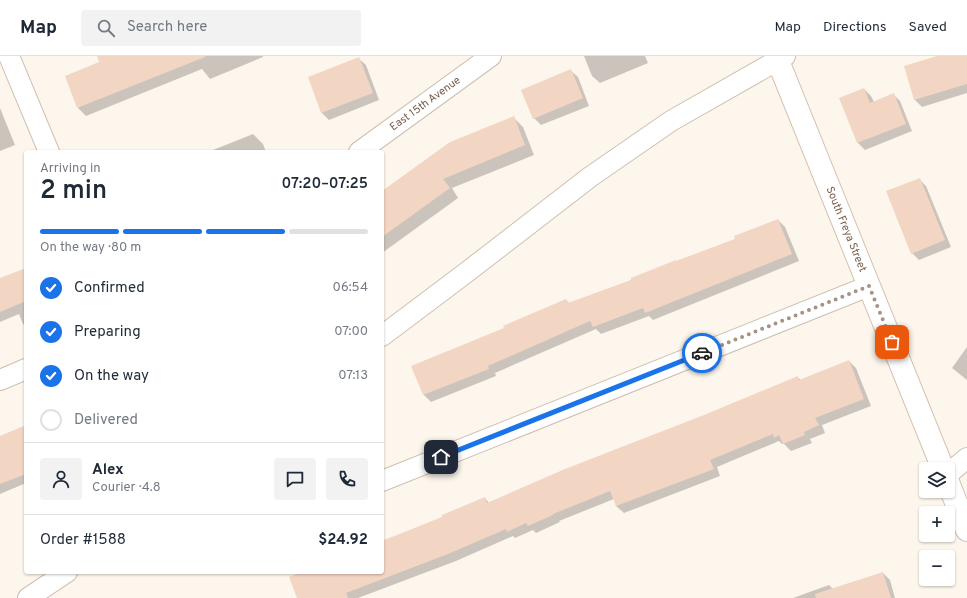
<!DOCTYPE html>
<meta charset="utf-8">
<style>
:root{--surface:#fff;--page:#f2f2f3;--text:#1f2937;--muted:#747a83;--line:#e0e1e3;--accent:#1a73e8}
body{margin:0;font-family:Overpass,sans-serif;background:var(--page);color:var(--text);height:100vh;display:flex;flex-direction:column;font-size:15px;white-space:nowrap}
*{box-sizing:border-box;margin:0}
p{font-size:13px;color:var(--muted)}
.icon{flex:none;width:22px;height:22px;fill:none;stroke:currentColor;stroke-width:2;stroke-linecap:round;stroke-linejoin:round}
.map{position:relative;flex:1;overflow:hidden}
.details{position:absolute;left:24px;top:94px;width:360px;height:424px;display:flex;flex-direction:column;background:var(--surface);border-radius:4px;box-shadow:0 1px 3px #0004}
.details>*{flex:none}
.controls{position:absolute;left:919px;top:406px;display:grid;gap:8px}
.controls a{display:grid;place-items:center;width:36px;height:36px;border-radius:4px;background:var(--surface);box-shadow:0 1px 3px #0004;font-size:20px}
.pin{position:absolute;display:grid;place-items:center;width:34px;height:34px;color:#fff;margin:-17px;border-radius:8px;box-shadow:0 2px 6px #0006}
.courier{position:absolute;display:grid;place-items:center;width:40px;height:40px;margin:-20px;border:3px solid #1a73e8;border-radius:50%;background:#fff;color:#222;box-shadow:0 1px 5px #0007}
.head em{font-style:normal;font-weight:600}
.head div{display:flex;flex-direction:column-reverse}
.head{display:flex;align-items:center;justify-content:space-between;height:68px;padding:0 16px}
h1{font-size:26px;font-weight:600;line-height:30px}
.bar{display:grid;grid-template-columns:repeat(4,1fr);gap:6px 4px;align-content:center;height:48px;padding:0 16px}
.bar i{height:5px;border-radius:3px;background:var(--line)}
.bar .current{background:var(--accent)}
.bar p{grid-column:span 4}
.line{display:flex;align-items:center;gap:10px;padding:0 16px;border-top:1px solid var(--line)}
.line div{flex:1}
.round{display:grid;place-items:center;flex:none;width:42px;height:42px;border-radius:4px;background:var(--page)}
ol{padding:0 16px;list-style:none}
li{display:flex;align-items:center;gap:12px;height:44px}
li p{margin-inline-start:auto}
li .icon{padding:4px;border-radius:50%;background:var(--accent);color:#fff;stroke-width:4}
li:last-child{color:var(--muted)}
li i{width:22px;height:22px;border:2px solid var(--line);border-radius:50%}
header{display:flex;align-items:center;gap:24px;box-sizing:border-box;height:56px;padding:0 20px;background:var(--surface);border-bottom:1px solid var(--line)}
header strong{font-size:19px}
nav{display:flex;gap:22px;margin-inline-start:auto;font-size:14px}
.search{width:280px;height:36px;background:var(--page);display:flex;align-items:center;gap:10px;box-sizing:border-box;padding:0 14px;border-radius:4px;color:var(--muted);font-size:15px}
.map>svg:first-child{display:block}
.shadow{fill:#0003}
.building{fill:#f3d5c3}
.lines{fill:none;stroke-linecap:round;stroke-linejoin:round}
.minor-casing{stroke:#d1beb0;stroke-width:22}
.secondary-casing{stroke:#d6c0b0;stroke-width:24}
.minor{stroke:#fff;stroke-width:20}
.secondary{stroke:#fff;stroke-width:22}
.done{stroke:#a89285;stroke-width:4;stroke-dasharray:0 7.2}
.route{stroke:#1a73e8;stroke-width:5}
.labels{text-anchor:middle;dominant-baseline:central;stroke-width:4;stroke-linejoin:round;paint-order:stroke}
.street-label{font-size:11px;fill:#7a5c4d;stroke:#fffaf3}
</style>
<header>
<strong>Map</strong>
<div class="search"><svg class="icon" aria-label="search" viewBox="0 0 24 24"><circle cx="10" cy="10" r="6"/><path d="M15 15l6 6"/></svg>Search here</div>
<nav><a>Map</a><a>Directions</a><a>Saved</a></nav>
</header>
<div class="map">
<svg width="967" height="542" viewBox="0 0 967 542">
<rect width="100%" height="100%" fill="#fdf6ec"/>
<path class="shadow" d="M98 0H263V1L210 23 202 13 86 60 78 52 100 6Z
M584 0H645L648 7 600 27 592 20Z
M941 0H967V37L922 51 915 44Z
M358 2 366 9 379 44 329 64 322 57 309 22Z
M570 14 578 21 589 50 541 69 534 62Z
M864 33 871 40 874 46 893 38 900 45 912 75 865 94 858 87 840 42Z
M0 52 15 89 0 95Z
M513 61 523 71 534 99 452 132 458 142 382 197V136Z
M253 78 263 88 266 96H208Z
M919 123 926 130 951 191 919 204 912 197Z
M778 164 785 171 799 205 653 264 649 260 601 278 596 273 495 317 496 320 431 346 424 339 413 310 505 273 566 244 570 248 632 224 736 183Z
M26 213V271L23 268 19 258 0 266V223Z
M967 291V324L952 312Z
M849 305 856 312 871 350 822 369 825 377 810 383 812 387 791 395 784 388H782L779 385 717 411 720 420 624 457 616 450 614 443 559 465 560 466 536 477 533 474 515 482 513 480 456 505 358 542H298L304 516H382V485L444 462 485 442 489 447 705 360 797 321 801 324Z
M26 370V427L0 438V381Z
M883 517 890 524 895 542H793L829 529 833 533Z"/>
<path class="building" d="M97 0H205V1L77 52 65 20 99 6Z
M937 0H967V28L914 44 904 10Z
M359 1 373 37 321 57 308 21Z
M571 13 583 42 533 63 521 34Z
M864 32 870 47 894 37 906 68 857 87 839 42Z
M514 60 525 89 443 123 450 132 382 181V135L450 86Z
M920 122 945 184 911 198 886 135Z
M778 163 792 198 645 257 643 252 593 271 590 265 488 310 489 313 423 339 411 310 504 272 503 270 566 243 568 247 631 224V222L676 204V205L735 183 734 180Z
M26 212V245L0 256V222Z
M849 304 864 343 815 362 819 369 804 376 805 379 783 388 779 379 774 382 773 378 710 404 714 413 616 450 610 435 553 458V459L528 470 526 467 507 476 506 473 448 498 346 537 348 542H297L289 521 302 516H382V485L442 461V459L485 441 487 447 565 413 704 359 798 320 799 324Z
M26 369V418L0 428V380Z
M883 516 891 542H816L815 538Z"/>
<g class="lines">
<g class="minor-casing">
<g id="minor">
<path d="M9 0 49 96"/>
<path id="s1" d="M359 96 491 0"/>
<path d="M382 280 467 216 590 121 671 65 785 0"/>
<path d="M0 324 26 313"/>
<path d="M948 418 967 402"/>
<path d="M382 425 869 230"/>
<path d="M28 542 67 516"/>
</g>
</g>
<g class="secondary-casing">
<g id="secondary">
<path id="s2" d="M776 0 943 413"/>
<path d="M948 426 967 474"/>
</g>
</g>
<use href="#minor" class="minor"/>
<use href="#secondary" class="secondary"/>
</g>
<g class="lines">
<path class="done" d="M702 297 869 230 892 286"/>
<path class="route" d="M441 401 702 297"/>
</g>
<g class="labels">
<g class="street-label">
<text stroke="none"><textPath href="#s1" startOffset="82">East 15th Avenue</textPath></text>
<text stroke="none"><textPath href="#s2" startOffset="187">South Freya Street</textPath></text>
</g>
</g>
</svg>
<div class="controls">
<a><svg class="icon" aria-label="layers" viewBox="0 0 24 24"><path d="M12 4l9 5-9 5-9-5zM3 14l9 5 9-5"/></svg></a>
<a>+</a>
<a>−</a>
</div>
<div class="pin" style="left:892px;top:286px;background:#ea580c"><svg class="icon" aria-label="bag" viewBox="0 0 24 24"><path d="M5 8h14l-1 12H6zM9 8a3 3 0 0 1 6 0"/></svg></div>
<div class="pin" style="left:441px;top:401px;background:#1f2937"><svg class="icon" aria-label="home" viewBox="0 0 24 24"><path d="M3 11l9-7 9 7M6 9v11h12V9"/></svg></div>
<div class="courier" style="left:702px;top:297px"><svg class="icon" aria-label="car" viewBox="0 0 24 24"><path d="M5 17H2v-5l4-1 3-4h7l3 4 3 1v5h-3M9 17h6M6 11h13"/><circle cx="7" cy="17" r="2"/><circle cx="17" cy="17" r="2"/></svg></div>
<section class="details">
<div class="head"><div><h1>2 min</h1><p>Arriving in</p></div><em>07:20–07:25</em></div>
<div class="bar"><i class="current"></i><i class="current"></i><i class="current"></i><i></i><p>On the way · 80 m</p></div>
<ol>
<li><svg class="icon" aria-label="check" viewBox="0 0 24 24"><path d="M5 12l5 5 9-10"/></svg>Confirmed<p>06:54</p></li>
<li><svg class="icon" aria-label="check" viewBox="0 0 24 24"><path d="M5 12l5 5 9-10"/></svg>Preparing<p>07:00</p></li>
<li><svg class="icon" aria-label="check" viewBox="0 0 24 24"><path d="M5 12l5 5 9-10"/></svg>On the way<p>07:13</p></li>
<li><i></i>Delivered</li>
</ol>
<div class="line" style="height:72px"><a class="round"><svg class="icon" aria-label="person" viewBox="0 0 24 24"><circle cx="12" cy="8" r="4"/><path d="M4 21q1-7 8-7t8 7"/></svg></a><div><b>Alex</b><p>Courier · 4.8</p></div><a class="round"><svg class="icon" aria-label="chat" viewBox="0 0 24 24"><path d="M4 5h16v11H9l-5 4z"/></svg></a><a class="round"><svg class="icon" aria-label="phone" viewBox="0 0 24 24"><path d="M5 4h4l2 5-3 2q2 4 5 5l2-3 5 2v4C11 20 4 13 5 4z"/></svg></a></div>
<div class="line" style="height:52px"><div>Order #1588</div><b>$24.92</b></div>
</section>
</div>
